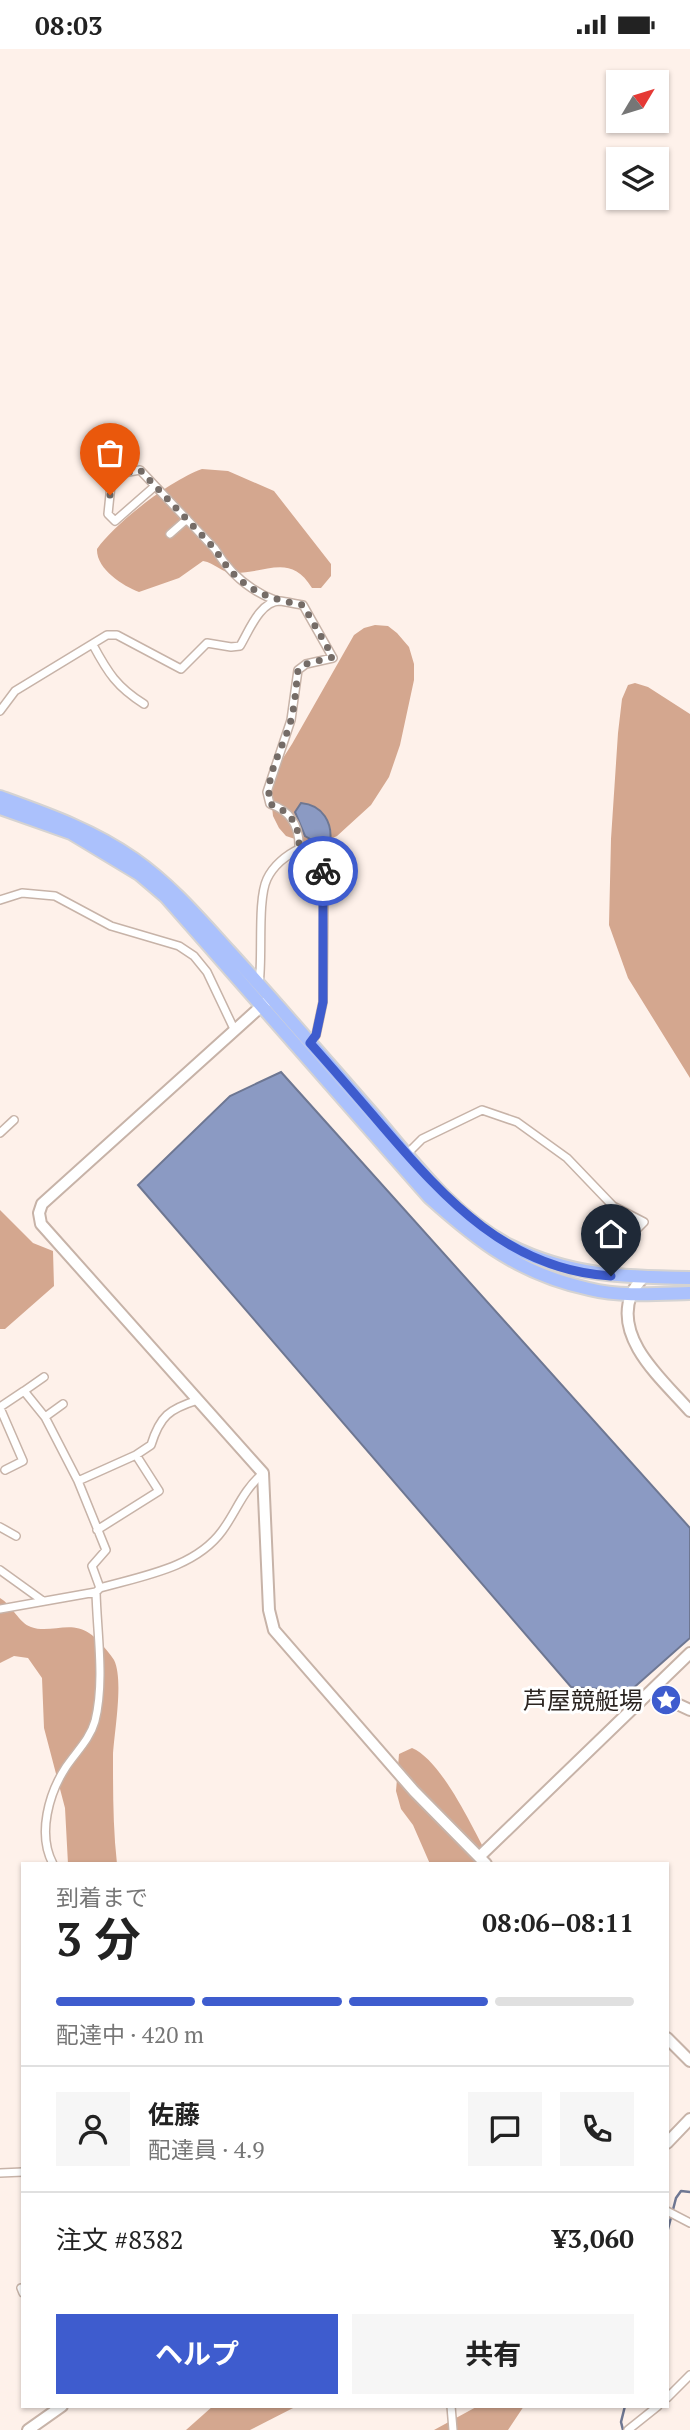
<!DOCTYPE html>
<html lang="ja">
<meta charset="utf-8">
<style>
:root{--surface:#fff;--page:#f6f6f6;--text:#222;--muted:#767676;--line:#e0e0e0;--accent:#3e5cce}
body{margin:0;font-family:"PT Serif","Noto Sans JP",serif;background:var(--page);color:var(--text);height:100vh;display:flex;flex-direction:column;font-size:26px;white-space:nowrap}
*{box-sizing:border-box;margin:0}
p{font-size:23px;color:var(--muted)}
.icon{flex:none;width:38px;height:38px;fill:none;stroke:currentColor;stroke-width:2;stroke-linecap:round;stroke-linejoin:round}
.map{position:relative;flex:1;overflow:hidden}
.side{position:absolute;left:21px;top:1813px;width:648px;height:546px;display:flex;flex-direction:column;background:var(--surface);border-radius:0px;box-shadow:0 2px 5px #0004}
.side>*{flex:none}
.needle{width:46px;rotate:52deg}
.controls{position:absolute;left:606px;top:21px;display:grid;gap:14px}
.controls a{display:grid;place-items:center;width:63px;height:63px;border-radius:0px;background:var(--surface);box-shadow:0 2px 5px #0004;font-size:35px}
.pin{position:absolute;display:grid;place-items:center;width:60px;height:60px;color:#fff;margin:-72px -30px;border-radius:50% 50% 50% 0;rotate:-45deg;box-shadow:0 0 7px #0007}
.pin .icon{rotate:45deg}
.courier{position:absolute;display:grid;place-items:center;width:70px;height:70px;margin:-35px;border:5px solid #3e5cce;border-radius:50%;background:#fff;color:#222;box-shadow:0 2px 9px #0007}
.head em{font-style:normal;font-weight:700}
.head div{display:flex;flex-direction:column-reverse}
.head{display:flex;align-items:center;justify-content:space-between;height:119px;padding:0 35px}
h1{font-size:46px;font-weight:700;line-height:52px}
.bar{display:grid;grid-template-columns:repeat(4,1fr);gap:10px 7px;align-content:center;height:84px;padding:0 35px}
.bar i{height:9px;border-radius:5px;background:var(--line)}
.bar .active{background:var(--accent)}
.bar p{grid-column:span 4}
.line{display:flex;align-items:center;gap:18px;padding:0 35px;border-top:2px solid var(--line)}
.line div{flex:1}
.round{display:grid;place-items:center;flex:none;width:74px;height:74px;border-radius:0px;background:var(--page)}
.action{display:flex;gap:14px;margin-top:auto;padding:14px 35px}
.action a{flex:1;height:80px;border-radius:0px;background:var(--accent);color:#fff;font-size:28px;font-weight:700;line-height:80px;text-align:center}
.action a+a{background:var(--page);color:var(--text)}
.status{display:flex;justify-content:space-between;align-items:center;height:49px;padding:0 35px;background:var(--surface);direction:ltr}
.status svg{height:19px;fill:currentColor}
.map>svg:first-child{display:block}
.forest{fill:#d4a78f}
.water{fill:#8b9ac3;stroke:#6e7792;stroke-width:2}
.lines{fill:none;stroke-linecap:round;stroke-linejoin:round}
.stream{stroke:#6e7792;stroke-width:2.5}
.street-casing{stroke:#c7b3a8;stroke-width:10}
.secondary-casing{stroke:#c7b3a8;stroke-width:14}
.highway-casing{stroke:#d5d3d2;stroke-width:16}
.street{stroke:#fff;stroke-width:7}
.secondary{stroke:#fff;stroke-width:10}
.highway{stroke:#abc1fc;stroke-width:12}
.done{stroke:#756c67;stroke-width:7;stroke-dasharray:0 12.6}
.route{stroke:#3e5cce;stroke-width:9}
.labels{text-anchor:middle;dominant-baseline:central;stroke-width:6;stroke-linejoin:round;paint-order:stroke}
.poi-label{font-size:24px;fill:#2b2420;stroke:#fff;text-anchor:end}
</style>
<div class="status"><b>08:03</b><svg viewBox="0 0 49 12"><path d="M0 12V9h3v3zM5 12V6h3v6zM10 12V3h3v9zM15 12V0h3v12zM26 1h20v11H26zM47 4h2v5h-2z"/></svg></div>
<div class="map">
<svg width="690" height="2381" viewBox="0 0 690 2381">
<rect width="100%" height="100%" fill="#fef1ea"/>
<path class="forest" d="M202 420 228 422 274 442 331 515V527L321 539H312C290 503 266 525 233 524 222 524 215 514 203 512L179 529 139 543C123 537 96 520 97 500 116 473 171 431 202 420Z
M375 576 388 577 397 584 409 598 414 615V631L400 696 389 728 371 756 337 787 316 797 286 787 279 779 273 767 269 731 292 695 354 586 364 579Z
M635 634 648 638 690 665V1029L628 929 609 876 611 790 618 684 622 650 628 636Z
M0 1161 33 1194 53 1202 54 1237 5 1280H0Z
M0 1549C12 1556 19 1574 31 1578 50 1585 70 1571 89 1584 96 1588 110 1604 114 1611 124 1631 114 1684 113 1707 113 1744 113 1779 117 1815H68L65 1759 44 1679 42 1629 28 1609 14 1607 0 1614Z
M412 1699C443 1712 475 1784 492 1815H430L413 1776 401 1760 396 1742 399 1705Z
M213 2357H297L250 2381H186Z
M478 2357H524L508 2381H434Z"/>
<path class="water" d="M301 754C323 756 333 774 330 794L322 797 305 787 295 763Z
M281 1023 690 1479V1589L630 1642 571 1638 138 1136 230 1047Z"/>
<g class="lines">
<path class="stream" d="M667 2184 676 2149 681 2142 690 2143
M623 2381 621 2373 625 2357"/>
<g class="street-casing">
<path id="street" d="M155 437 115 472 108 465 112 426 140 421 215 500C230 525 250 542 277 552
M170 485 187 470
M93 596C108 624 117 638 144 655
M0 662 15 642 107 586H117L181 620 207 594 231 598 240 597C249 582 260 552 280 552 287 553 296 555 303 556L333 609 306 615 298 621 291 671 267 743 270 755C291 762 300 777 299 800 286 806 273 817 267 830 257 851 263 908 259 935
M299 800 320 814 324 826 323 953 316 986 310 994
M0 851 22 844 55 847 111 877 179 897 194 907 207 923 235 982
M0 1084 14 1071
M407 1105 422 1090 482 1061 517 1073 567 1109 613 1157 644 1173 615 1202 611 1227
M44 1328 24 1342 45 1368 78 1432
M0 1358 24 1342
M0 1359 23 1412 5 1421
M45 1368 63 1355
M0 1478 16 1487
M97 1481 159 1442 136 1406
M0 1521 43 1552
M100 1539 92 1517 106 1501 78 1432 136 1406 151 1396C160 1367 169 1360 198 1351
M0 1560 96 1543 100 1539C142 1527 195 1519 222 1482 238 1460 241 1444 263 1424
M53 1815C37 1785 49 1744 66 1718 76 1703 90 1690 95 1672 105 1632 97 1584 96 1543
M0 2124 23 2123
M667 2162 690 2174
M21 2239 23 2244
M667 2349 690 2326
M451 2357 453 2381
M628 2381 658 2357"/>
</g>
<g class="secondary-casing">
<path id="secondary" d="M266 953 42 1155 39 1164 41 1175 263 1424 269 1561 274 1581 414 1742 486 1815
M644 1228C639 1233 633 1240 631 1246 614 1291 664 1332 690 1362
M651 1643 690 1661
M479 1808 690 1604
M667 1989 690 2012
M667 2094 690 2070
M28 2381 62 2357"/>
</g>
<g class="highway-casing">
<path id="highway" d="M0 748C47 765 93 781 134 810 171 836 199 869 229 902 279 957 327 1013 376 1069 415 1115 455 1169 510 1197 570 1227 624 1228 690 1229
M0 759 71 784 139 825 166 848 429 1148C479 1193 520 1225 589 1240 621 1248 657 1245 690 1244"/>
</g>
<use href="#street" class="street"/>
<use href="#secondary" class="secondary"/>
<use href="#highway" class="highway"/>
</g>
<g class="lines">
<path class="done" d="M110 446 112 426 140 421 215 500C237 537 262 549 303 556L333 608 306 615 298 621C296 638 295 655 291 671 284 698 264 726 270 755 292 763 300 777 299 800L320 814 323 822"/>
<path class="route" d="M323 822V953L316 986 310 994C335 1022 360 1051 384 1079 446 1151 509 1221 611 1227"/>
</g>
<defs>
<g id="sight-disc" transform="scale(1.575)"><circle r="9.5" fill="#3e5cce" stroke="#fff"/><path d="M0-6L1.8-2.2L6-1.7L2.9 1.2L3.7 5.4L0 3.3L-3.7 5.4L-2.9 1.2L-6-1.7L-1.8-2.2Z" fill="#fff"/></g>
</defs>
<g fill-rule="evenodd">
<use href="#sight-disc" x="666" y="1651"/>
</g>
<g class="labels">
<g class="poi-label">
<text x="643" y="1651">芦屋競艇場</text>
</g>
</g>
</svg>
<div class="controls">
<a><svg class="needle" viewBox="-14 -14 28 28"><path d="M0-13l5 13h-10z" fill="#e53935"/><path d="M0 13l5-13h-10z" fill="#767676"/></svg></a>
<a><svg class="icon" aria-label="layers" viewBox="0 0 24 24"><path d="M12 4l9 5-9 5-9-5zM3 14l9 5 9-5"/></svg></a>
</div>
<div class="pin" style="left:110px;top:446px;background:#ea580c"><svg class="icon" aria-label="bag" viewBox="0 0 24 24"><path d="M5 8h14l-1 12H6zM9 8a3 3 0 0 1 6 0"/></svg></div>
<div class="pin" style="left:611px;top:1227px;background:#1f2937"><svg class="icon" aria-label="home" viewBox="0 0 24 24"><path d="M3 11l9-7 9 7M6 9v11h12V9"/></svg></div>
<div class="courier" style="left:323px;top:822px"><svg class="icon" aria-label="bike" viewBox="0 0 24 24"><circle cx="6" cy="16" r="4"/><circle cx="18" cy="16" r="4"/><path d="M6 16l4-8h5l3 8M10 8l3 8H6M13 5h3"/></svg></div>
<section class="side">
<div class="head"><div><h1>3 分</h1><p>到着まで</p></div><em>08:06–08:11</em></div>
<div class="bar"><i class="active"></i><i class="active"></i><i class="active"></i><i></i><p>配達中 · 420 m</p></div>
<div class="line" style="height:126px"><a class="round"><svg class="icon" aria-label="person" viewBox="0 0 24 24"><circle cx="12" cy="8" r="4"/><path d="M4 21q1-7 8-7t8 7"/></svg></a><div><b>佐藤</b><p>配達員 · 4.9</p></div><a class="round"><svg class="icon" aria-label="chat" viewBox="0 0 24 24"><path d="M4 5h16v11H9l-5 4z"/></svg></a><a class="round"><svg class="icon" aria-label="phone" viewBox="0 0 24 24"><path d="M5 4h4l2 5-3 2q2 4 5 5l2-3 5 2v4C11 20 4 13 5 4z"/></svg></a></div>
<div class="line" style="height:91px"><div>注文 #8382</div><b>¥3,060</b></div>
<div class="action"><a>ヘルプ</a><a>共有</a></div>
</section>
</div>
